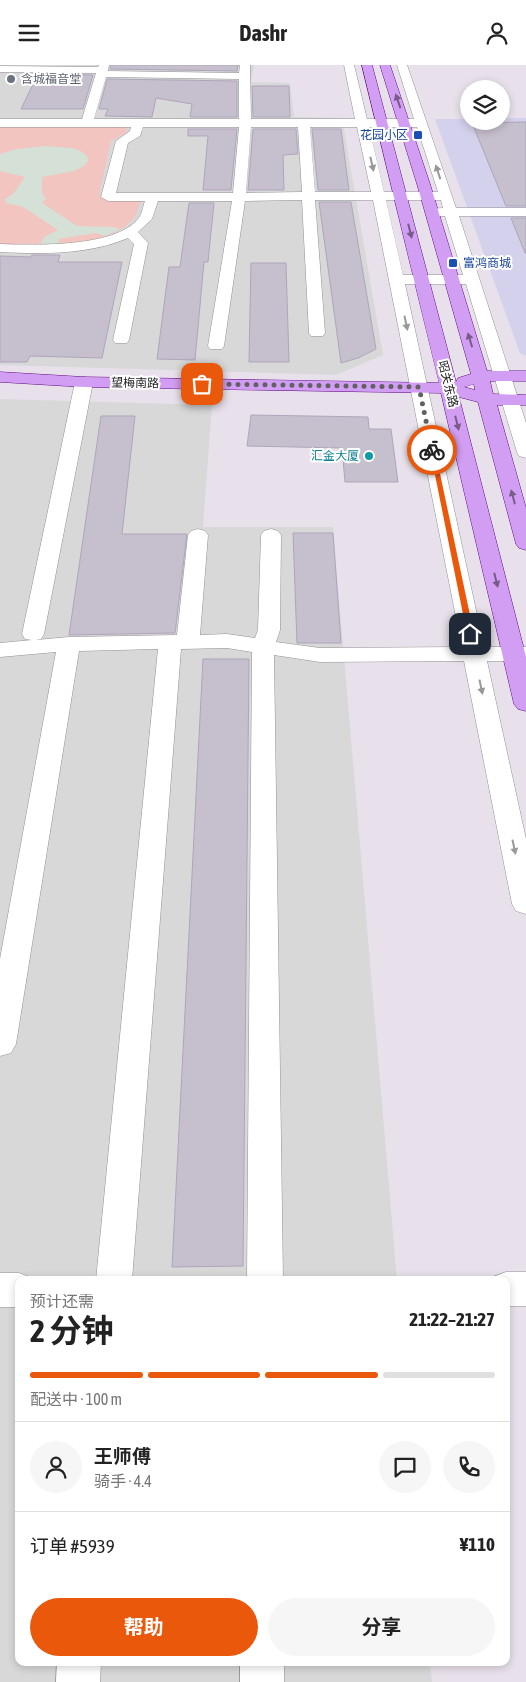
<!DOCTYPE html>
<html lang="zh">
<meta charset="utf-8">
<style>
:root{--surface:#fff;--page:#f6f6f6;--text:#222;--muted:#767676;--line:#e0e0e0;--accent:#ea580c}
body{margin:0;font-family:"Asap Condensed","Noto Sans SC",sans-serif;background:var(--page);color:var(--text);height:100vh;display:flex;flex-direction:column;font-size:19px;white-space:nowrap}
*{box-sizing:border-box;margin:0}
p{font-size:16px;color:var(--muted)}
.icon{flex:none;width:28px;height:28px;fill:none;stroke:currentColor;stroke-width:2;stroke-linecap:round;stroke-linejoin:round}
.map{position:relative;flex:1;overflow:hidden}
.sheet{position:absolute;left:15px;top:1211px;width:495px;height:390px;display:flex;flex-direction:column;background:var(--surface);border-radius:10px;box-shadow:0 2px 8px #0003}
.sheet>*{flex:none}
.buttons{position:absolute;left:460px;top:15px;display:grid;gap:10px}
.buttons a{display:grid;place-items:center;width:50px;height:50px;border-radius:50%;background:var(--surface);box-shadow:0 2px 8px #0003;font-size:25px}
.pin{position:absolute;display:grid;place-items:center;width:42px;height:42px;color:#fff;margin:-21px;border-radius:10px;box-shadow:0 2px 8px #0006}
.courier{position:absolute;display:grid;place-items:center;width:50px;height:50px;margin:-25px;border:4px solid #ea580c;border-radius:50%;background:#fff;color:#222;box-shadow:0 1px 6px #0007}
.overview em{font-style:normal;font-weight:700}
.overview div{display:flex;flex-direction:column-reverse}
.overview{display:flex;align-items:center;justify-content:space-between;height:85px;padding:0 15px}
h1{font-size:32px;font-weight:700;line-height:38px}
.bar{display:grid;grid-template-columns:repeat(4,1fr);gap:8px 5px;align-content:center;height:60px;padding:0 15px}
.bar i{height:6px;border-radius:4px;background:var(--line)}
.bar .on{background:var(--accent)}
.bar p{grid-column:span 4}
.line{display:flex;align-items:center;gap:12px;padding:0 15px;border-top:1px solid var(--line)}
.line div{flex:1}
.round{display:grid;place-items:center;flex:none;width:52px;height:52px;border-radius:26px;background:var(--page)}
.button{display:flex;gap:10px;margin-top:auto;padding:10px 15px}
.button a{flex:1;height:58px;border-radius:30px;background:var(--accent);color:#fff;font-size:20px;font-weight:700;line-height:58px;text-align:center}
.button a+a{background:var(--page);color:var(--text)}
header{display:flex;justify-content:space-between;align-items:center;height:65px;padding:0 15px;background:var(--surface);font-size:22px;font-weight:700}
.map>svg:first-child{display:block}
.residential{fill:#d8d8d9}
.commercial{fill:#d3d1eb}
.park{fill:#f3c5c0}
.plaza{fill:#d5e1d6}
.building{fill:#c6bfcd;stroke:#afa5bb}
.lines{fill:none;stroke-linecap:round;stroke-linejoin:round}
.minor-casing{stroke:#929292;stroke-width:1}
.major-casing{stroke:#610c85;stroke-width:1}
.minor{fill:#fff;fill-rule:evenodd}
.major{fill:#d19ef3;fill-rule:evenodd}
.oneway{fill:#765c87}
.oneway2{fill:#989898}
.route{fill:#ea580c}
.done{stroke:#636064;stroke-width:5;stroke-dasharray:0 9}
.worship-dot{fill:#6b7280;stroke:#fff;stroke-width:2}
.transit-dot{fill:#1a4fb4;stroke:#fff;stroke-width:2}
.culture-dot{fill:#0f9aa8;stroke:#fff;stroke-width:2}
.labels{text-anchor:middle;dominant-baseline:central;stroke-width:4;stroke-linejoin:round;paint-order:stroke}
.far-worship-label{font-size:12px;fill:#5b616d;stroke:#fff;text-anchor:start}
.far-transit-label{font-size:12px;fill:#164399;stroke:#fff;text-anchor:end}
.far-street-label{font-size:12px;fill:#1b1b1b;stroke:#fff}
.far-culture-label{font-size:12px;fill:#0d838f;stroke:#fff;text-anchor:end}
</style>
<header><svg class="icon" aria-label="menu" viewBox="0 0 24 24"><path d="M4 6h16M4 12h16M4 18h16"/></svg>Dashr<svg class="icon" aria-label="person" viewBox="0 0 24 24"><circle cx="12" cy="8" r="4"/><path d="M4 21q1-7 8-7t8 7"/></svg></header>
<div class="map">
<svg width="526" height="1617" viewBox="0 0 526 1617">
<rect width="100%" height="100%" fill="#e8e1eb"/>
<path class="residential" d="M0 0H254L251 17 290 18 294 52 342 53 383 290 336 310 0 300Z
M0 334 212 340 203 462H333L397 1215H19V1598H430L432 1617H0Z"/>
<path class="commercial" d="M501 53H526V291L520 288 435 54H469V56H501Z"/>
<path class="park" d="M127 59 126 68 111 76 99 129 105 132 140 135C137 186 36 180 0 181V60Z"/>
<path class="plaza" d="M45 81 72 83 81 86 87 91 88 96 84 101 74 106 42 112V129L46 133 42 138 77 161 112 162 120 164 105 171 96 168 58 174 61 181 42 183 41 178 44 172 58 165 23 142 6 138 5 134 13 129 25 112 0 106V89L17 84Z"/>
<path class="building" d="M111 0H238L237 6 110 4Z
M38 9 93 10 83 44H21Z
M107 14 237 16V52H190L192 39 156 33 152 52 105 51 108 44H99Z
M252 21H289L290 52H253Z
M526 57V141H506L472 58Z
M188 64H237L231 125H203L208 71H188Z
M253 64H296L298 89 283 90 284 125H248Z
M312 64H341L349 125H318Z
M319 137H351L376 284 358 293 341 298Z
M189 138H214L208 197H204L195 295 157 294 169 202H180Z
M511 153H526V188H525Z
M32 190H60L58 197H122L102 293 30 291 27 297H0V191L31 192Z
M251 198H286L289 297H249Z
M251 350 368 352 369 364H391L398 417H345L342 383 247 381Z
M101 351H135L122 469H187L175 568 69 570Z
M293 468H333L341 578H297Z
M203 594H249L243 1201 172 1202Z"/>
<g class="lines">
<g class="minor-casing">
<path id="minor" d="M99 0H109L108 6 239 8 240 0H250L251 54H355L344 0H354L367 54H414L397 0H407L456 143H526V151H459L526 358V393L519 391 517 387 466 219H405L484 582H526V596H487L526 774V849L516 846 512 839 464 596 320 597 274 590 283 1215H247L252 587 227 583 181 584 132 1215H96L158 584 79 586 16 979 11 988 0 991V894L56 587 0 592V578L32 575 25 574 22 569 75 317 78 313 84 312 90 313 93 317 44 569 41 574 36 575 69 572 177 570 188 470 191 466 198 464 205 466 208 470 200 570 227 569 255 573 258 565 261 470 264 466 271 464 278 466 281 470 280 565 276 577 320 583 462 582 373 135H315L325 268 323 271H311L309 268 302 135 245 136 224 281 222 284H210L208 281 232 136H158L152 154 138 167 148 178 129 275 127 278H115L113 275 134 179 128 173C88 190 42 189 0 187V179C34 180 114 183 138 154 142 150 143 141 145 136H108L101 132 116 76 130 66 131 62H0V54H82L96 8 0 7V1L98 2ZM106 12 239 14V54H94ZM143 62H239L233 128H116L128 78 140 71ZM251 62H298L302 127 246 128ZM310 62H357L371 127H315ZM369 62H417L438 127H384ZM386 135H441L443 143 430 144 428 147 435 151H445L463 210H403Z
M506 1207H526V1241H506V1215H492L493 1212Z
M0 1208H19L32 1213 33 1215H19V1242H0Z
M57 1598H101L100 1617H56Z
M240 1598H284V1617H240Z"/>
</g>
<g class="major-casing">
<path id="major" d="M362 0H372L456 317 458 313 471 309 417 119 380 0H390L430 119 487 306H526V316H490L493 329 526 330V340H497L526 443V485L519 483 516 479 478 337 459 332 526 592V646L518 644 514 639 441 328 84 322 0 317V307L84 312 439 318ZM474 319 475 325 464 322Z"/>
</g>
<use href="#minor" class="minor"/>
<use href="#major" class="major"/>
</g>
<defs><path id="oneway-solid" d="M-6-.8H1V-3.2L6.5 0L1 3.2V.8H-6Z" transform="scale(1.25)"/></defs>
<g class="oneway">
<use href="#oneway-solid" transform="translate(398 36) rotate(-109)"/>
<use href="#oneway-solid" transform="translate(410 166) rotate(76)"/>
<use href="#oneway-solid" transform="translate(470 275) rotate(-107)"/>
<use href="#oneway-solid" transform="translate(457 358) rotate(76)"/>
<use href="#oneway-solid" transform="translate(513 432) rotate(-105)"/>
<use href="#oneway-solid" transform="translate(496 515) rotate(76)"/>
</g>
<g class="oneway2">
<use href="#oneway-solid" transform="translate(372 99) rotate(77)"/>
<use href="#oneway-solid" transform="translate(438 107) rotate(-108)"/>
<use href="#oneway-solid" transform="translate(406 258) rotate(78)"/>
<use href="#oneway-solid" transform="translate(481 622) rotate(78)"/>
<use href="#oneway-solid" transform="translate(514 782) rotate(78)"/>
</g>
<path class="route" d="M432 384 435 385 474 569 470 571 467 569 430 385Z"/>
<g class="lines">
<path class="done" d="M202 319 419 322 432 385"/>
</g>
<circle class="worship-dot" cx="11" cy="14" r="5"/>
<g class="transit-dot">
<rect x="413" y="65" width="10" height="10" rx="2.5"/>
<rect x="448" y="193" width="10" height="10" rx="2.5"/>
</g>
<circle class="culture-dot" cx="369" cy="391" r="5"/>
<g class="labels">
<g class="far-worship-label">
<text x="21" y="14">含城福音堂</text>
</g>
<g class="far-transit-label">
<text x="408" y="70">花园小区</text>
<text x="463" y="198" text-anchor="start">富鸿商城</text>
</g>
<g class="far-street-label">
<text transform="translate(135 318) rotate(1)">望梅南路</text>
<text transform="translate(448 319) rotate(76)">昭关东路</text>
</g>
<g class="far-culture-label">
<text x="359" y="391">汇金大厦</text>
</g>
</g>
</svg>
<div class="buttons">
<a><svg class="icon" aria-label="layers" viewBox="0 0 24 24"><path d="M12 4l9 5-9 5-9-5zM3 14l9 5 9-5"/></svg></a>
</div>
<div class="pin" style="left:202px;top:319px;background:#ea580c"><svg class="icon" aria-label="bag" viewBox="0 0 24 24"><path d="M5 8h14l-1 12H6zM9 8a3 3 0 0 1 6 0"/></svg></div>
<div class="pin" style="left:470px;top:569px;background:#1f2937"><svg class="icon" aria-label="home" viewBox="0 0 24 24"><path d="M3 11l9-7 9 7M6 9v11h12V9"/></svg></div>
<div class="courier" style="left:432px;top:385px"><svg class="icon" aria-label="bike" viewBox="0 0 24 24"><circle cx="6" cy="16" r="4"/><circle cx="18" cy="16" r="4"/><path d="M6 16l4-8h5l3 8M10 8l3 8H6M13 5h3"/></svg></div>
<section class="sheet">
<div class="overview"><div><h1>2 分钟</h1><p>预计还需</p></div><em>21:22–21:27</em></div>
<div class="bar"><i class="on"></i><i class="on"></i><i class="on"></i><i></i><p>配送中 · 100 m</p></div>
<div class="line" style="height:90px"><a class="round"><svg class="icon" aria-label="person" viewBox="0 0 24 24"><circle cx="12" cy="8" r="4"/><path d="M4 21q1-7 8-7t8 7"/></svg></a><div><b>王师傅</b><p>骑手 · 4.4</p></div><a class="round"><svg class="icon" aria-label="chat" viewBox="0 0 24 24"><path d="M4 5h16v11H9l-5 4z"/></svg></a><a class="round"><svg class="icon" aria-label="phone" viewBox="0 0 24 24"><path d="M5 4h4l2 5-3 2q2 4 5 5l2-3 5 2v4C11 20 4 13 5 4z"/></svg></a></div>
<div class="line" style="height:65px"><div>订单 #5939</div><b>¥110</b></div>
<div class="button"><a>帮助</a><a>分享</a></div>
</section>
</div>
